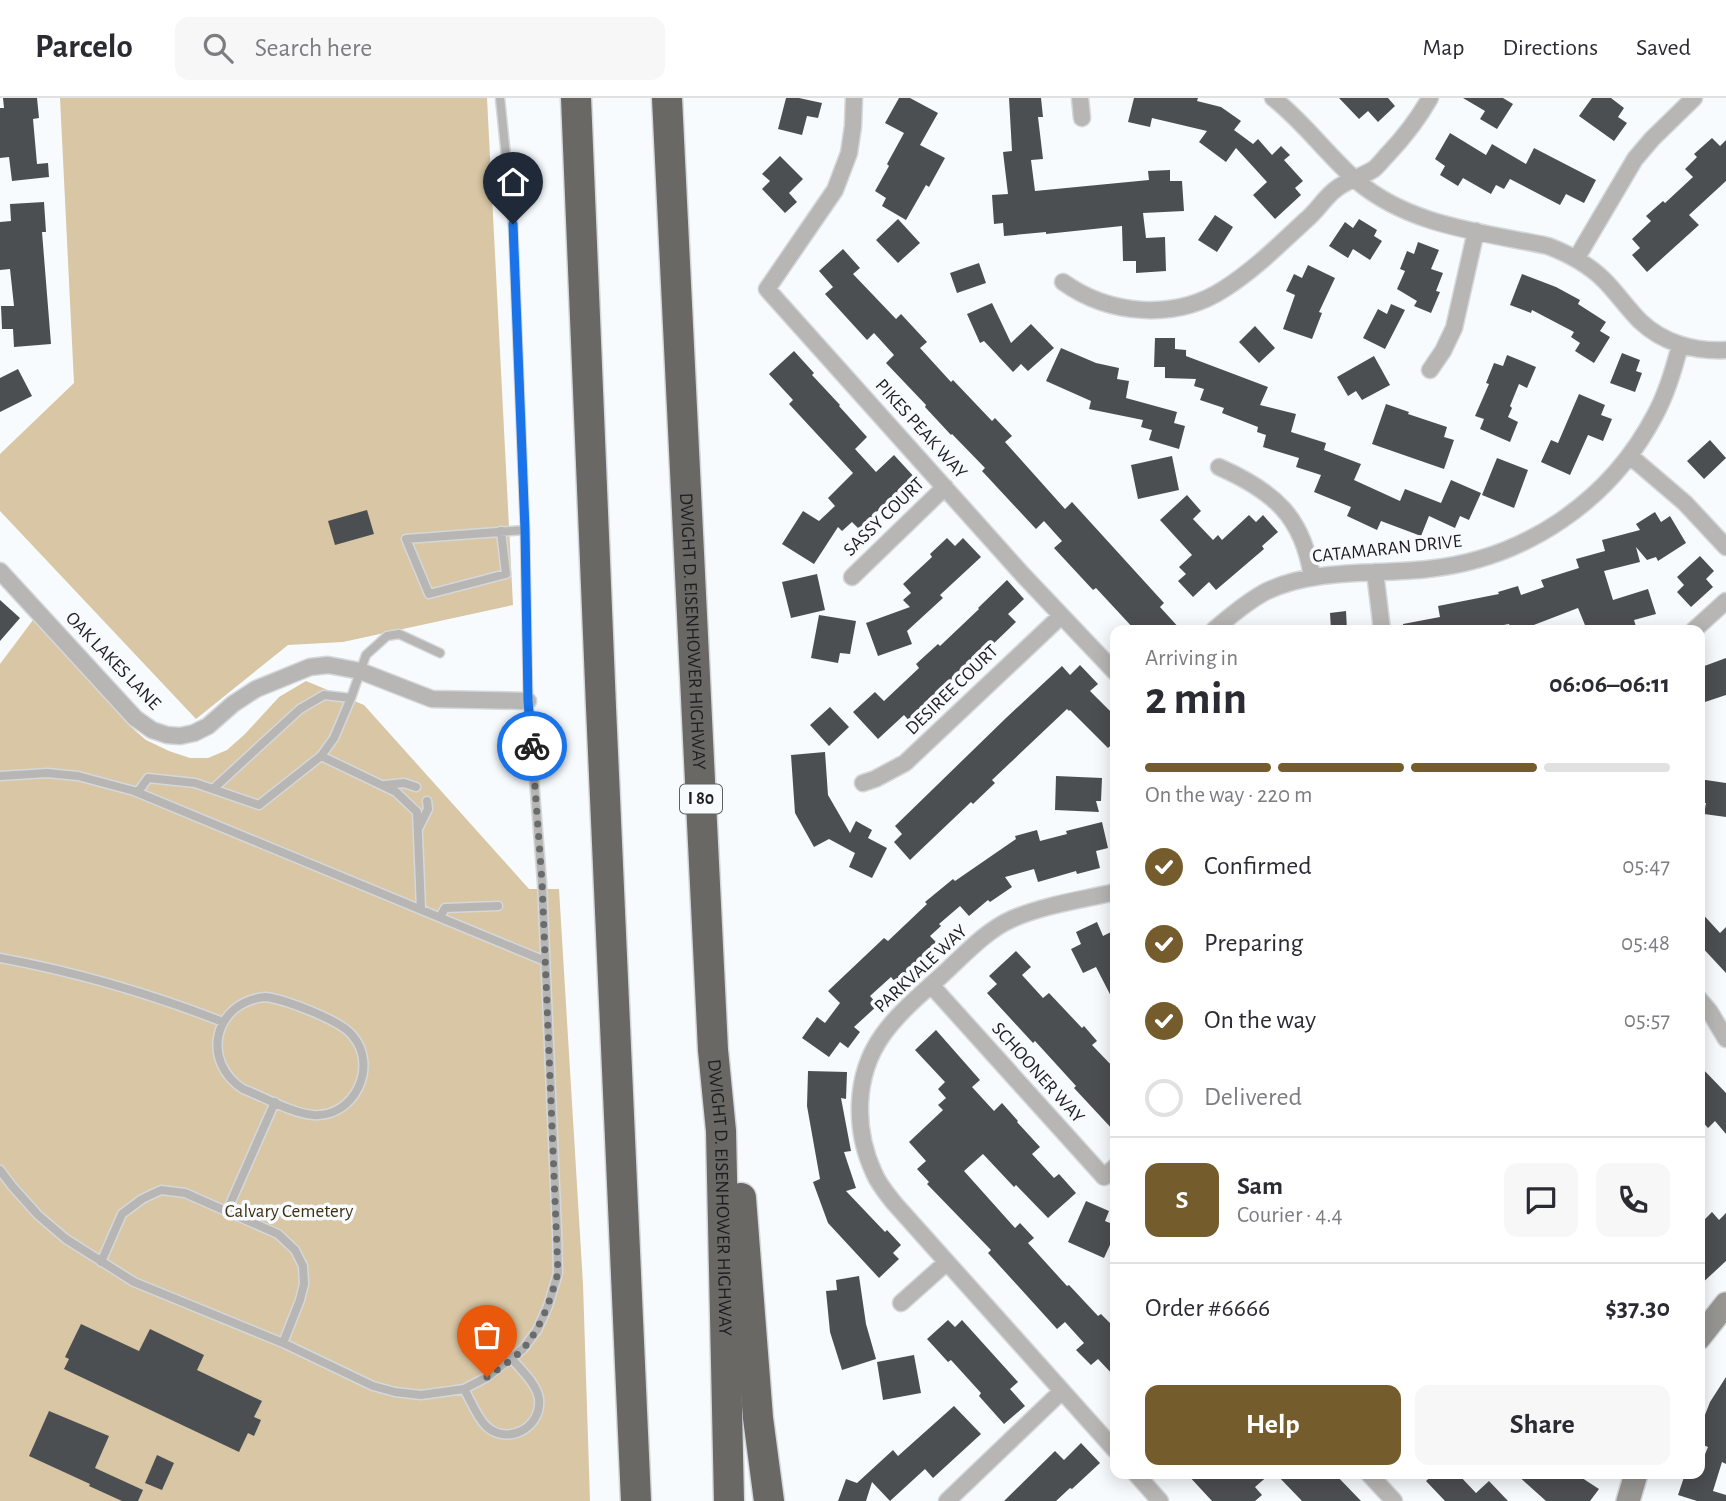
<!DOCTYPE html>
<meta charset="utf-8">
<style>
:root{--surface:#fff;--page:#f7f7f7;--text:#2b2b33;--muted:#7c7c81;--line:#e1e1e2;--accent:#745c2c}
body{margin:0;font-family:"Alegreya Sans",sans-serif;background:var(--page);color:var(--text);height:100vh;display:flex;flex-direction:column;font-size:26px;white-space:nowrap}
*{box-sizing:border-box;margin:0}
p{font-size:23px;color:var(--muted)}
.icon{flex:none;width:38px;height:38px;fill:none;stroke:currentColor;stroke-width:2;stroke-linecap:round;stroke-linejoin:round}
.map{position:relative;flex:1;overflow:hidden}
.sheet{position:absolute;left:1110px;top:527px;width:595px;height:854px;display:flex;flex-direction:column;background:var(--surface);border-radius:14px;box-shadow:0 4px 18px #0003}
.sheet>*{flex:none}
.pin{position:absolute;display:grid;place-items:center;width:60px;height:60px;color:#fff;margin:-72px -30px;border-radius:50% 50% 50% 0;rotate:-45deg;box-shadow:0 0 7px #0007}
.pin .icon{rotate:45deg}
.courier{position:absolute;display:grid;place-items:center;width:70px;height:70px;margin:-35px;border:5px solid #1a73e8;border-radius:50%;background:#fff;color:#222;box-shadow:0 2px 9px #0007}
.overview em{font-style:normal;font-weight:700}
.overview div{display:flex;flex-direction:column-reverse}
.overview{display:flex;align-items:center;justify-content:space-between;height:119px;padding:0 35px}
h1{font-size:46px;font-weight:700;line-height:52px}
.bar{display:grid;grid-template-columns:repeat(4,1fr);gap:10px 7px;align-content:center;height:84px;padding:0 35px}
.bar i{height:9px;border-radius:5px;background:var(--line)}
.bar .active{background:var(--accent)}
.bar p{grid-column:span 4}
.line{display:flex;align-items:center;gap:18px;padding:0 35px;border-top:2px solid var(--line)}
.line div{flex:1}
.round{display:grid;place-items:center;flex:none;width:74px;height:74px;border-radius:14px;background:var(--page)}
ol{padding:0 35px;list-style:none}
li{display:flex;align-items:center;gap:21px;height:77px}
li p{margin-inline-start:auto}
li .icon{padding:7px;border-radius:50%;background:var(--accent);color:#fff;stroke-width:4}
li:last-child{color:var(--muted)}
li i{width:38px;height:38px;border:4px solid var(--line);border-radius:50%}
.primary-button{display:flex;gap:14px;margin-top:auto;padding:14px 35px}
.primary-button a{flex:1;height:80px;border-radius:14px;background:var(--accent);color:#fff;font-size:28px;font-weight:700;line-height:80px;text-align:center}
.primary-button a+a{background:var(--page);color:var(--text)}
header{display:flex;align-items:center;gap:42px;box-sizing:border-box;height:98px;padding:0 35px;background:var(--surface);border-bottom:2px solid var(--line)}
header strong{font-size:33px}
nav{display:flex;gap:38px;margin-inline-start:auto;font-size:24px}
.search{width:490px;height:63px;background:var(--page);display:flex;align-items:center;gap:18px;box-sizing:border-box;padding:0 24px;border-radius:14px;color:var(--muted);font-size:26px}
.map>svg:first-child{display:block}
.green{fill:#d8c6a5}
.building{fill:#4c4f52}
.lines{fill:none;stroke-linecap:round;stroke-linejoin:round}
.lane-casing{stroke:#d4d8da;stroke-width:11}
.street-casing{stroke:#d4d8da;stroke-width:19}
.secondary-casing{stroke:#d4d8da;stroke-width:26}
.highway-casing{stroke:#d4d8da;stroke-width:33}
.lane{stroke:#b7b6b4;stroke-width:8}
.street{stroke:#b7b6b4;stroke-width:16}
.secondary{stroke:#969592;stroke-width:23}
.highway{stroke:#6a6865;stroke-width:30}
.done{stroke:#696b6d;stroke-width:7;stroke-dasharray:0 12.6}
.route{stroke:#1a73e8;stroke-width:9}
.labels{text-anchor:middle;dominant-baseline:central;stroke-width:7;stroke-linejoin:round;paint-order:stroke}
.shield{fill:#f7fbfe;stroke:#5e6062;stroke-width:2}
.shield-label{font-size:18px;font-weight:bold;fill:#1d1e1f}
.street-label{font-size:19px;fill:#1d1e1f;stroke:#f7fbfe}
.park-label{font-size:19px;fill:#3f2f0e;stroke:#f7fbfe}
</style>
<header>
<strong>Parcelo</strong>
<div class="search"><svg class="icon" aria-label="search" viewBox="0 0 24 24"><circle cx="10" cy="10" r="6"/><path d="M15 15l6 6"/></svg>Search here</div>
<nav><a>Map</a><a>Directions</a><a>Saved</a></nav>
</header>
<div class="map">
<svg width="1726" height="1403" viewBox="0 0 1726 1403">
<rect width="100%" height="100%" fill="#f7fbfe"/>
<path class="green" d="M60 0H487L513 507 343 544 288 547 196 621 0 413V356L74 285Z
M33 522 131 629 146 642 169 653 190 660H208L227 652 245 636 279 599 306 583 364 607 529 791H559L583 1186 590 1403H0V566Z"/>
<path class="building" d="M3 0H37L39 20 33 21 37 66 48 65 49 79 12 83 9 59 0 60V10H4Z
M786 0H799L822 5 818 20 807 18 802 37 778 31Z
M899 0H910L938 15 920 47 945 60 929 89 926 87 906 122 882 108 886 100 875 93 889 68 887 66 904 35 885 25Z
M1009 0H1041L1043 19H1038L1043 61 1031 62 1035 93 1149 82 1148 73 1170 72V83H1182L1184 113 1143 115 1146 140 1165 139 1166 173 1136 175V163H1123L1122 128 1046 136V134L1004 138 1003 125 994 126 992 97 1008 96 1003 54 1012 53Z
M1134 0H1198L1197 3 1221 9 1241 23 1234 32 1253 46 1258 41 1272 57 1281 48 1290 57 1284 62 1303 83 1295 90 1301 97 1275 121 1253 97 1267 84 1236 50 1226 64 1199 44 1207 33 1152 20 1150 29 1128 24Z
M1339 0H1388L1395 8 1378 24 1368 13 1359 21Z
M1463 0H1503L1513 6 1497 31 1480 21 1485 13Z
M1592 0H1611L1624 10 1618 19 1627 25 1614 43 1579 18Z
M1450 35 1486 57 1492 46 1526 66 1534 50 1596 82 1584 105 1566 96 1560 107 1510 81 1504 91 1496 87 1491 96 1463 80 1458 88 1440 77 1445 68 1435 61Z
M1712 40 1720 48 1726 42V83L1689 117 1699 127 1647 174 1632 157 1640 150 1632 141 1651 123 1646 118 1663 103 1665 105 1693 79 1685 71 1697 59 1694 56Z
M780 58 803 81 789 95 797 104 785 115 762 91 770 83 762 76Z
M44 104 46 134H42L51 246 14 249 13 231H2L1 208H14L10 171 0 172V124L11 123 10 106Z
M1215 117 1233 129 1217 154 1198 142Z
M898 121 920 145 898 165 876 142Z
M1359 121 1377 132 1374 138 1382 143 1370 162 1353 151 1348 160 1329 148 1345 124 1353 130Z
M1418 144 1439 152 1431 171 1443 175 1436 193 1440 194 1431 215 1414 208 1417 203 1397 191 1405 173 1400 171 1407 153 1414 156Z
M843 151 860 170 853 176 896 221 901 216 927 244 920 250 951 284 953 282 992 323 995 320 1012 338 1005 344 1065 411 1072 404 1164 505 1160 509 1181 532H1135L1096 490 1093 492 1054 450 1062 443 1044 423 1036 431 982 373 985 370 952 336 951 337 925 309 926 307 886 265 894 257 874 235 867 242 825 196 833 189 819 173Z
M979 165 986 185 957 195 950 175Z
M1308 167 1335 180 1319 214 1322 215 1312 241 1283 231 1295 197 1286 193 1294 176 1302 180Z
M1522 176 1556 189 1580 202 1578 206 1606 224 1600 233 1610 239 1594 265 1575 253 1580 245 1571 239 1574 234 1532 212 1531 215 1510 207Z
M992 205 1011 245 1031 226 1054 250 1028 273 1021 266 1013 274 984 243 980 245 967 216Z
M1391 206 1405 212 1385 251 1363 240 1378 211 1387 216Z
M1255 228 1275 250 1259 265 1239 244Z
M1155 240H1175V251L1186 252V258L1268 289 1260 307 1296 316 1291 334 1326 345 1324 352 1361 366 1354 382 1400 403 1405 391 1441 405 1451 382 1481 395 1469 422 1460 418 1455 430 1429 418 1421 438 1381 423 1377 432 1347 418 1351 409 1314 394 1321 377 1296 369 1299 360 1263 349 1266 337 1257 334 1258 329 1222 315 1224 310 1200 302 1204 291 1194 288 1196 281 1165 280V269H1154Z
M1061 250 1096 265 1119 270 1117 281 1129 283 1126 300 1177 314 1174 325 1185 328 1179 351 1149 342 1152 332 1141 329 1143 322 1089 311 1091 303 1046 283Z
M794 253 814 275 812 277 840 307 839 308 867 339 855 351 876 374 894 357 917 382 890 407 887 404 859 431 852 424 842 433 838 429 814 466 782 446 803 413 819 423 835 408 828 400 853 375 789 306 793 302 769 276Z
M1622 255 1640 262 1636 273 1642 275 1635 294 1610 285Z
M1507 257 1536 269 1527 290 1519 286 1510 308 1512 310 1508 319 1518 324 1510 344 1480 331 1484 321 1475 318 1489 286 1486 285 1494 265 1503 268Z
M1374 258 1390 287 1362 302 1356 293 1348 298 1337 279Z
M18 271 32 298 0 314V280Z
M1579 296 1605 307 1601 317 1612 321 1603 343 1588 337 1570 377 1541 364 1551 342 1558 345Z
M1386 306 1409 314 1408 316 1447 329 1444 339 1454 342 1444 371 1372 346Z
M1710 342 1726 360 1704 381 1687 363Z
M1172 358 1179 392 1138 401 1131 367Z
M1497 360 1528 372 1514 410 1482 397Z
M1187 397 1201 413 1193 421 1213 442 1218 437 1222 442 1249 417 1256 424 1263 417 1278 434 1262 448 1264 451 1216 492 1209 484 1193 499 1178 483 1186 476 1179 469 1192 457 1160 422Z
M367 412 374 436 335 447 328 423Z
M1655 414 1661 424 1670 418 1686 445 1658 463 1656 459 1647 462 1636 449 1640 464 1604 473 1613 502 1648 491 1656 516 1634 522 1637 532H1587L1578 510 1521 532H1511L1509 526 1477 532H1403V526L1440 519 1438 508 1499 496 1498 494 1518 488 1521 497 1544 489 1541 482 1579 470 1576 461 1605 453 1602 442 1640 432 1636 426Z
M947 440 955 448 963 440 981 459 940 497 943 500 907 533 912 546 878 558 866 525 910 509 903 502 911 495 903 486 932 459 930 456Z
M1700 458 1714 473 1706 481 1713 489 1691 509 1677 494 1684 487 1677 479Z
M817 476 825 512 791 520 782 484Z
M1007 482 1024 501 1008 516 1016 524 964 574 966 575 911 625 904 617 878 641 853 614 875 594 884 603 919 570 916 566 938 546 940 548 979 511 978 510Z
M0 502 20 520 0 543Z
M1346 513 1347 532H1331L1330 515Z
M819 517 856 523 850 556 840 555 838 565 811 560Z
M1726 560V597L1699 606V570Z
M1080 567 1098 586 1090 593 1115 618V643L1108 650 1070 612 1069 613 1067 611 992 682 995 685 973 706 971 704 910 762 894 744 902 736 895 728 1006 620 1062 568 1070 577Z
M830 609 849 629 829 648 810 627Z
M825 654 828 697 850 735 856 723 872 732 868 740 887 750 872 780 849 769 855 755 829 741 814 749 795 715 791 657Z
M1056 678 1102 680 1101 703H1096L1099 714 1055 712Z
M1699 681 1726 685V719L1704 716 1706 705H1699Z
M1102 724 1108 750 1096 753 1100 770 1077 776 1076 773 1038 784 1034 771 1005 779 1012 789 990 804 988 802 969 818 960 808 939 826 941 828 930 838 939 847 896 885 891 879 870 898 878 907 854 929 860 934 848 950 840 944 829 959 802 940 817 919 825 925 840 905 828 893 884 840 888 843 927 806 925 804 953 781 955 783 1016 741 1015 738 1037 732 1040 743 1067 736 1066 733Z
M1699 812 1720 835 1726 829V875L1699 846Z
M1097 824 1103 838 1115 832V906L1096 869 1083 875 1071 851 1081 846 1076 834Z
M1016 853 1031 869 1022 877 1043 900 1049 895 1082 930 1084 928 1097 943 1092 947 1115 971V1034L1074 990 1076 988 1035 943 1033 945 987 895 997 886 989 878Z
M936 932 980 982 972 989 994 1013 1002 1005 1018 1023 1017 1024 1040 1049 1032 1056 1054 1080 1059 1076 1076 1095 1048 1120 1016 1087 1014 1089 983 1056 964 1073 1015 1130 1020 1125 1034 1140 1028 1145 1067 1188 1069 1187 1098 1218 1101 1216 1115 1230V1279L1098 1261 1091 1267 1076 1252 1084 1245 1065 1224 1057 1231 988 1155 991 1152 927 1086 929 1084 917 1071 926 1063 909 1044 943 1012 938 1007 946 1000 938 991 945 984 915 952Z
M1699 967 1726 995V1036L1715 1023 1708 1030 1699 1020Z
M808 973 847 974 846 1001 841 1000 851 1053 844 1054 856 1090 846 1093 885 1134 887 1132 901 1147 893 1155 899 1161 879 1180 828 1125 813 1084 820 1081 807 1008Z
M1086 1103 1109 1113 1105 1123 1115 1127V1136L1104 1160 1068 1144Z
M1712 1114 1719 1122 1726 1115V1163L1699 1188V1127Z
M859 1178 866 1226 876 1261 842 1272 830 1234 826 1193 837 1192 836 1182Z
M948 1222 955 1229 962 1222 1018 1284 1010 1291 1025 1308 1004 1326 979 1298 981 1295 951 1262 948 1264 927 1241Z
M81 1226 139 1253 150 1231 204 1257 197 1272 262 1303 254 1319 261 1322 254 1338 248 1335 239 1354 64 1271 69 1261 65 1259Z
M914 1257 921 1295 883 1302 877 1264Z
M1726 1279V1366L1722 1364 1713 1393 1726 1397V1403H1697L1678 1397 1685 1376H1699V1371L1708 1349 1699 1345V1332L1710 1304Z
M954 1308 981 1336 933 1380 925 1371 890 1403 872 1384 866 1403H838L846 1381 857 1385 893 1352 898 1358Z
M49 1313 109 1338 95 1370 143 1392 138 1403H122L89 1388 90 1386 29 1358Z
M1081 1345 1100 1365 1072 1391 1070 1390 1056 1403H1004L1055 1353 1064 1362Z
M157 1357 174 1365 162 1392 145 1385Z
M1187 1376H1270L1255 1389 1262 1397 1255 1403H1212Z
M1276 1376H1335L1361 1403H1302Z
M1434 1376H1458L1476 1395 1489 1383 1508 1403H1445L1426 1383Z
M1516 1376H1576L1599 1391 1590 1403H1546Z"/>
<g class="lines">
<g class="lane-casing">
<path id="lane" d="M501 433 506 476 429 496 406 441 525 432
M321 658 334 640 351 600 366 557 387 538 399 536 440 555
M0 678 47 675 78 678 134 693 545 863
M385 687 404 685 416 689
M213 691 300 611 324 597 351 600
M138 694 148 680 195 685 259 707 321 658 396 694 417 714 421 811
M419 729 428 711 427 703
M440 819 445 810 498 808
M0 860C76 874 151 896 223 924
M265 899C284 901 340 922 352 937 379 967 355 1020 313 1017 291 1015 264 999 243 991 200 963 214 904 265 899Z
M0 1072 12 1088 38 1117 66 1141 134 1184 283 1245 373 1288 395 1294 421 1297 464 1291 487 1279 523 1251 537 1232 548 1208 558 1175 557 1135 542 784 528 603 525 432 513 126 500 0
M227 1113 275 1004
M101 1164 122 1116 142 1101 161 1092 185 1095 278 1136 295 1152 303 1168 304 1186 300 1202 283 1245
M464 1291C471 1303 477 1319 486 1328 507 1348 542 1330 539 1301 537 1286 521 1272 512 1261"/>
</g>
<g class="street-casing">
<path id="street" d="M854 0 853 28 849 55 835 92 767 191 1023 477 1115 574
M1080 0 1082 20
M1273 0C1304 24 1327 57 1357 83 1410 128 1482 134 1548 148 1569 156 1588 166 1604 182 1617 195 1627 210 1640 223 1663 245 1695 254 1726 252
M1576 161 1635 61 1652 41 1694 0
M1063 184C1109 217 1175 223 1224 191 1254 172 1280 146 1306 122 1317 113 1325 99 1336 91 1347 82 1362 79 1374 71 1379 67 1384 60 1389 55 1405 38 1418 21 1430 0
M1430 272 1443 253 1454 230 1476 133
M1630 358 1685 405 1726 449
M1219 369C1273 393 1303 418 1312 479
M0 473 135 620 152 632 167 637 180 638 194 635 208 628 233 606 256 591 310 569 328 567 360 573 432 601 528 603
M1375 474 1382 532
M852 479 945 389
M1214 532C1230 518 1247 504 1265 494 1313 470 1375 477 1428 471 1525 461 1610 403 1655 317 1667 295 1674 271 1680 247
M1694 532 1726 503
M863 685 875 681 905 665 1061 518
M1115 794C1081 802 1044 807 1012 821 985 833 963 858 941 878 921 896 898 915 882 938 854 978 854 1032 874 1075 879 1087 887 1096 895 1106L1115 1352
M931 887 1104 1079 1115 1069
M1699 901 1710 914 1726 941
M901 1205 947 1164
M1136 1376 1160 1403
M1369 1376 1394 1403
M947 1403 1062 1293"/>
</g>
<g class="secondary-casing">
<path id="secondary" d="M1699 1240 1726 1206
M1628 1403 1636 1376"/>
</g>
<g class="highway-casing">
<g id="highway">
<path d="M576 0 601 609 636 1403"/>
<path id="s1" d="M667 0 713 952 721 1033 729 1403"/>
<path d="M741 1100 758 1320 769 1403"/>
</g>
</g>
<use href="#lane" class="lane"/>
<use href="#street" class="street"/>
<use href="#secondary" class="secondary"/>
<use href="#highway" class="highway"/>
</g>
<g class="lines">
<path class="done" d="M487 1279C499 1270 513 1262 523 1251 542 1229 550 1202 558 1175L542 784 532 648"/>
<path class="route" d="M513 126 525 432 528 603 532 648"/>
</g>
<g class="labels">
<rect class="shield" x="680" y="686.5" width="42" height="29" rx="5"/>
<g class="shield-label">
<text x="701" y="701">I 80</text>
</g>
<g class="street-label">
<text transform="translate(921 331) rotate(48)">PIKES PEAK WAY</text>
<text transform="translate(884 419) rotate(-44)">SASSY COURT</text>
<text transform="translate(1387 451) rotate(-6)">CATAMARAN DRIVE</text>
<text stroke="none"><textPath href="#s1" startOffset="534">DWIGHT D. EISENHOWER HIGHWAY</textPath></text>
<text transform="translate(113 563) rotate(46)">OAK LAKES LANE</text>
<text transform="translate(952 592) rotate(-44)">DESIREE COURT</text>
<text transform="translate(921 871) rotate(-43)">PARKVALE WAY</text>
<text transform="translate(1038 975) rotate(48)">SCHOONER WAY</text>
<text stroke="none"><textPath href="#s1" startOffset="1101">DWIGHT D. EISENHOWER HIGHWAY</textPath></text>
</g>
<g class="park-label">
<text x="289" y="1113">Calvary Cemetery</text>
</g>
</g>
</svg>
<div class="pin" style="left:487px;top:1279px;background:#ea580c"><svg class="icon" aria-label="bag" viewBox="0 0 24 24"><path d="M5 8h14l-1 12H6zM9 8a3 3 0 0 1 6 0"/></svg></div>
<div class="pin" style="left:513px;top:126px;background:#1f2937"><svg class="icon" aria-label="home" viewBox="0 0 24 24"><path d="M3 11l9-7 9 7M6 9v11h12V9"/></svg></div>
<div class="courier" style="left:532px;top:648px"><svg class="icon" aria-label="bike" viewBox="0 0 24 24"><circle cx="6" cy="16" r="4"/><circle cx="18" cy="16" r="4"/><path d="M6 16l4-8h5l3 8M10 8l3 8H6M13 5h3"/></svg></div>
<section class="sheet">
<div class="overview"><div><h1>2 min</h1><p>Arriving in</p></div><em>06:06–06:11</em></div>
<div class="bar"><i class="active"></i><i class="active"></i><i class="active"></i><i></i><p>On the way · 220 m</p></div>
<ol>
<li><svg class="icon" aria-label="check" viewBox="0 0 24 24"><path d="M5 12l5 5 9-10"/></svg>Confirmed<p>05:47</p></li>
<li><svg class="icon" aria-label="check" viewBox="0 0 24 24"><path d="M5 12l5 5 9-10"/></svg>Preparing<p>05:48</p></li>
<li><svg class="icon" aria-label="check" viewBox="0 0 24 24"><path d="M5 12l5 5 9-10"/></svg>On the way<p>05:57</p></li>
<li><i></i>Delivered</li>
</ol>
<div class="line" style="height:126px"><b class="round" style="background:var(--accent);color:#fff">S</b><div><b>Sam</b><p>Courier · 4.4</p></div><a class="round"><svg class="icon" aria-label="chat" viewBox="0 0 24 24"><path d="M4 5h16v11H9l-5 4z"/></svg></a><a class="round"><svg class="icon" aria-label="phone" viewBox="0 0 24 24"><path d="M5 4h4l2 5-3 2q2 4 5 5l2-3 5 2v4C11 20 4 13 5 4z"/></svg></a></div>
<div class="line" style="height:91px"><div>Order #6666</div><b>$37.30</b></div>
<div class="primary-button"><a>Help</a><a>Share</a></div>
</section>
</div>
